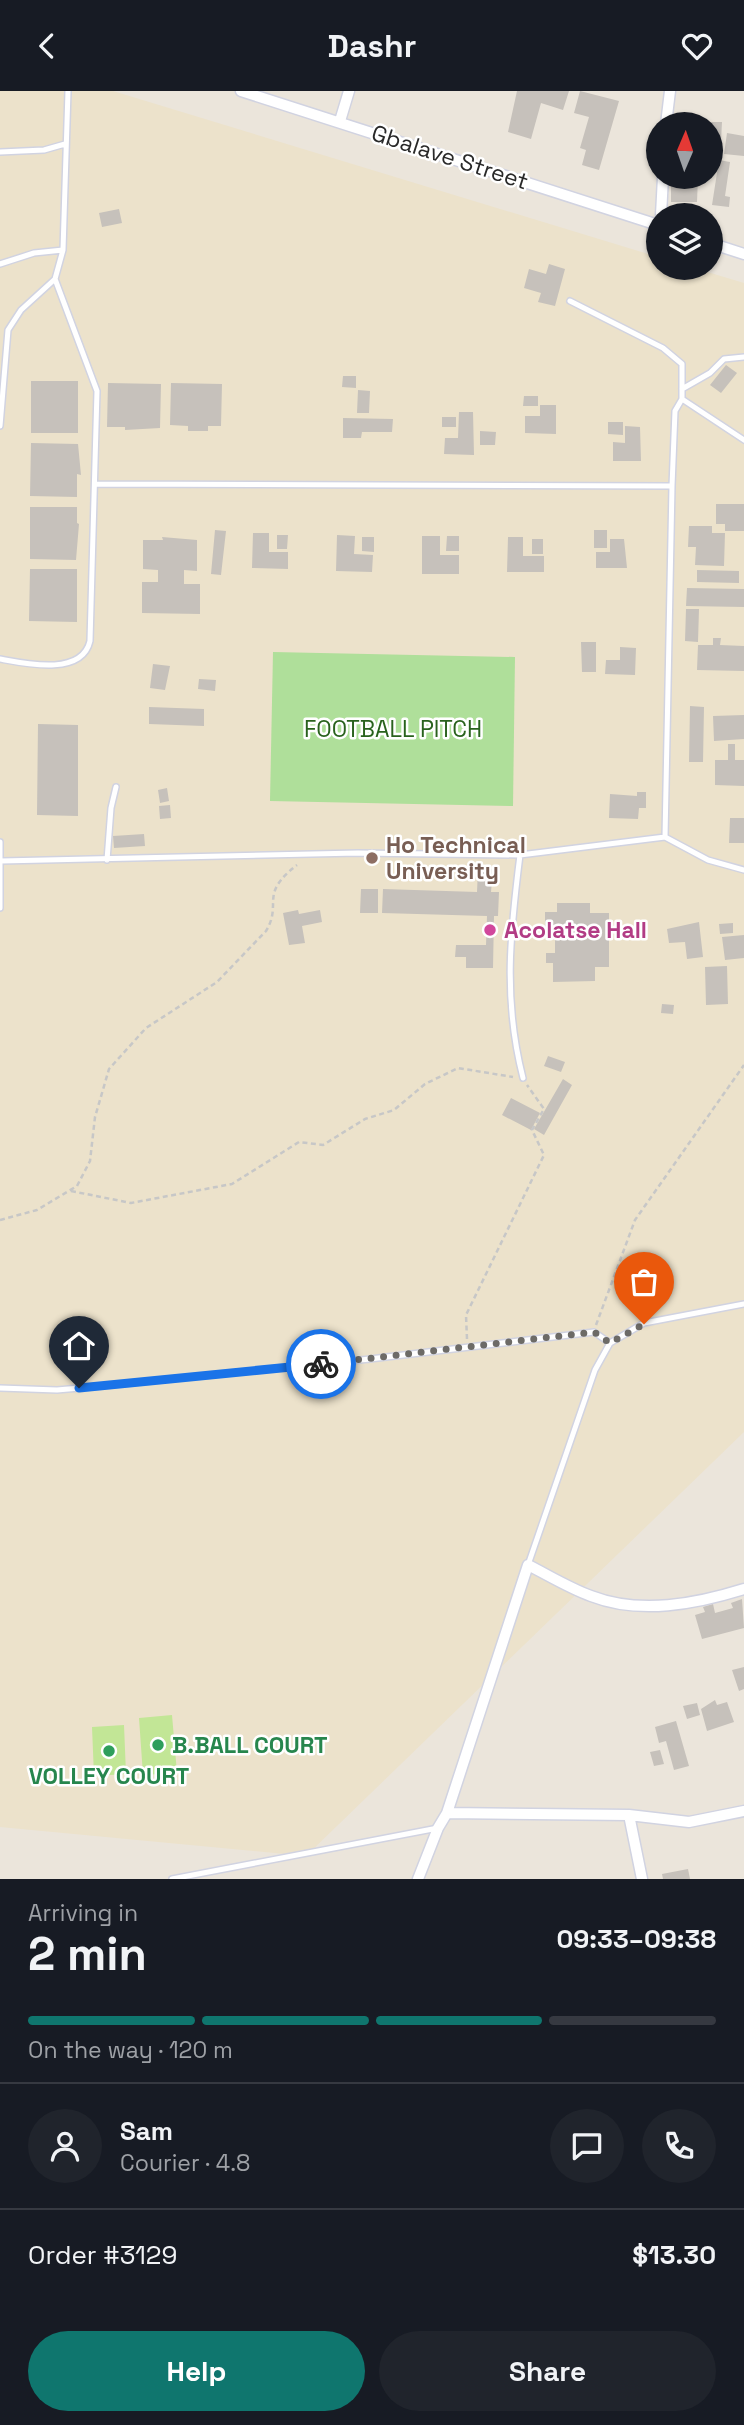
<!DOCTYPE html>
<meta charset="utf-8">
<style>
:root{--surface:#171b24;--page:#20242c;--text:#f1f3f6;--muted:#9ea1a6;--line:#363941;--accent:#0f766e}
body{margin:0;font-family:"Space Grotesk",sans-serif;background:var(--page);color:var(--text);height:100vh;display:flex;flex-direction:column;font-size:26px;white-space:nowrap}
*{box-sizing:border-box;margin:0}
p{font-size:23px;color:var(--muted)}
.icon{flex:none;width:38px;height:38px;fill:none;stroke:currentColor;stroke-width:2;stroke-linecap:round;stroke-linejoin:round}
.map{position:relative;height:1788px;overflow:hidden}
.sheet{display:flex;flex-direction:column;background:var(--surface);flex:1}
.sheet>*{flex:none}
.needle{width:46px;rotate:2deg}
.controls{position:absolute;left:646px;top:21px;display:grid;gap:14px}
.controls a{display:grid;place-items:center;width:77px;height:77px;border-radius:50%;background:var(--surface);box-shadow:0 2px 5px #0004;font-size:35px}
.pin{position:absolute;display:grid;place-items:center;width:60px;height:60px;color:#fff;margin:-72px -30px;border-radius:50% 50% 50% 0;rotate:-45deg;box-shadow:0 0 7px #0007}
.pin .icon{rotate:45deg}
.courier{position:absolute;display:grid;place-items:center;width:70px;height:70px;margin:-35px;border:5px solid #1a73e8;border-radius:50%;background:#fff;color:#222;box-shadow:0 2px 9px #0007}
.headline em{font-style:normal;font-weight:700}
.headline div{display:flex;flex-direction:column-reverse}
.headline{display:flex;align-items:center;justify-content:space-between;height:119px;padding:0 28px}
h1{font-size:46px;font-weight:700;line-height:52px}
.bar{display:grid;grid-template-columns:repeat(4,1fr);gap:10px 7px;align-content:center;height:84px;padding:0 28px}
.bar i{height:9px;border-radius:5px;background:var(--line)}
.bar .current{background:var(--accent)}
.bar p{grid-column:span 4}
.line{display:flex;align-items:center;gap:18px;padding:0 28px;border-top:2px solid var(--line)}
.line div{flex:1}
.round{display:grid;place-items:center;flex:none;width:74px;height:74px;border-radius:37px;background:var(--page)}
.cta{display:flex;gap:14px;margin-top:auto;padding:14px 28px}
.cta a{flex:1;height:80px;border-radius:42px;background:var(--accent);color:#fff;font-size:28px;font-weight:700;line-height:80px;text-align:center}
.cta a+a{background:var(--page);color:var(--text)}
header{display:flex;justify-content:space-between;align-items:center;height:91px;padding:0 28px;background:var(--surface);font-size:32px;font-weight:700}
.map>svg:first-child{display:block}
.education{fill:#ece2cb}
.green{fill:#afdf9a}
.pitch{fill:#c2e696}
.building{fill:#c6c1bb}
.lines{fill:none;stroke-linecap:round;stroke-linejoin:round}
.lane-casing{stroke:#d1d3e1;stroke-width:8}
.street-casing{stroke:#d1d3e1;stroke-width:13}
.path{stroke:#c7c7c7;stroke-width:2.5;stroke-dasharray:5 3.5;stroke-linecap:butt}
.lane{stroke:#fff;stroke-width:5}
.street{stroke:#fff;stroke-width:10}
.done{stroke:#6d6b67;stroke-width:7;stroke-dasharray:0 12.6}
.route{stroke:#1a73e8;stroke-width:9}
.education-dot{fill:#8d6e63;stroke:#fff;stroke-width:2.5}
.hotel-dot{fill:#d1479c;stroke:#fff;stroke-width:2.5}
.leisure-dot{fill:#2e9e5b;stroke:#fff;stroke-width:2.5}
.labels{text-anchor:middle;dominant-baseline:central;stroke-width:5;stroke-linejoin:round;paint-order:stroke}
.street-label{font-size:23px;fill:#292929;stroke:#fff}
.park-label{font-size:23px;fill:#29621d;stroke:#fff}
.education-label{font-size:23px;font-weight:bold;fill:#785e54;stroke:#fff;text-anchor:start}
.hotel-label{font-size:23px;font-weight:bold;fill:#b23c85;stroke:#fff;text-anchor:start}
.leisure-label{font-size:23px;font-weight:bold;fill:#27864d;stroke:#fff;text-anchor:start}
</style>
<header><svg class="icon" aria-label="back" viewBox="0 0 24 24"><path d="M15 5l-7 7 7 7"/></svg>Dashr<svg class="icon" aria-label="heart" viewBox="0 0 24 24"><path d="M12 20l-8-8c-3-5 5-10 8-4 3-6 11-1 8 4z"/></svg></header>
<div class="map">
<svg width="744" height="1788" viewBox="0 0 744 1788">
<rect width="100%" height="100%" fill="#ebe5db"/>
<path class="education" d="M0 0H113L658 166V177H694L744 192V1341L306 1765 0 1736Z"/>
<path class="green" d="M273 561 515 566 513 715 270 710Z"/>
<path class="pitch" d="M172 1624 177 1682 143 1684 139 1627Z
M124 1634 126 1683 94 1685 92 1636Z"/>
<path class="building" d="M517 0H569L563 19 541 12 531 48 508 41Z
M580 0 619 10 599 79 582 74 586 59 580 57 589 26 574 22Z
M706 31H722L721 50H710V33Z
M727 42 744 45V65L724 63Z
M719 69 730 71 725 105 730 106 729 116 712 114Z
M671 86H698L697 111H671Z
M119 118 122 132 102 136 99 122Z
M549 173 565 178 555 215 538 211 541 202 524 197 529 178 546 183Z
M726 274 737 282 721 302 710 294Z
M343 285H356V297L342 296Z
M31 290H78V342H31Z
M108 292 161 293 160 337 125 339V336H107Z
M171 292 222 293 221 335H208V340H188V335L170 334Z
M358 299 370 300 369 322H357Z
M524 305H538V315H523Z
M540 314H556V343L525 342V325H540Z
M459 321H473L474 364 444 363 445 347H458Z
M442 326H456V336H442Z
M343 327 393 328 392 341H362L361 347H343Z
M608 331H623V344L608 343Z
M625 335 640 336 641 370H613V351L625 352Z
M480 340 496 341 495 354H480Z
M31 352 78 353 81 384 77 383V406L30 405Z
M716 413H744V440H725V433H716Z
M30 416H77V432L79 433 76 469 30 468Z
M689 435H712V442H725L724 475 695 474 696 456H688Z
M215 439 226 440 221 484 211 483Z
M594 439H607V457H594Z
M253 442H269V461H288V478L252 477Z
M277 444H288L287 458H277Z
M337 444 355 445 354 463 373 464 372 481 336 480Z
M422 445H440V464H459V483H422Z
M447 445H459V460H446Z
M162 446 197 449V480L184 479V493H200V523L142 522V491H158V479L143 478V449H163Z
M362 446H374V461L362 460Z
M508 446H523V465H544V481H507Z
M532 448H543V463H532Z
M610 448H624L627 477H596V461H610Z
M30 478H77V531L29 530Z
M697 479 739 480V492L697 491Z
M687 497 744 498V516L686 515Z
M686 518H699L698 551 685 550Z
M713 547H721L720 554 744 555V580L697 579 698 554H713Z
M581 551H596V581H582Z
M620 556 636 557 635 584 605 583 606 569H620Z
M153 573 170 575 165 599 150 597Z
M199 588 216 589 215 600 198 598Z
M690 615 704 616 703 671H689Z
M149 616 204 618V635L149 633Z
M744 624V648L714 650 713 625Z
M38 633 78 634V725L37 724Z
M728 653H735V669H744V695L715 694V669H728Z
M167 697 169 710 160 712 158 699Z
M637 701H646V717H639L638 728 609 727 610 703 637 705Z
M170 714 171 727 160 728 159 715Z
M730 727H744V752H729Z
M144 743 145 755 114 757 113 745Z
M478 778H493L491 801H499L498 825H494L493 877H466V866H455L456 854H486L487 825 382 822 383 798 477 801Z
M361 798H378V822H360Z
M557 812H590V822H609V876H595V890L553 891V872H546V862H555V840H545V821H557Z
M298 819 299 823 320 819 322 831 302 835 305 852 289 854 283 822Z
M699 831 703 866 687 868 685 851 669 852 667 838Z
M733 832V842L720 843 719 833Z
M744 844V867L725 869 722 846Z
M727 875 728 913 706 914 705 876Z
M662 913 674 914 673 923 661 922Z
M548 965 565 971 561 981 544 975Z
M563 988 572 994 544 1044 534 1038Z
M511 1007 540 1022 531 1039 502 1024Z
M742 1508 744 1537 702 1548 695 1524 705 1521 703 1516 713 1513 715 1522 733 1517 731 1512Z
M744 1576V1598L739 1600 732 1579Z
M715 1609 717 1614 727 1611 734 1631 707 1640 701 1618Z
M697 1612 700 1624 687 1628 683 1615Z
M676 1630 689 1675 674 1679 666 1650 659 1652 655 1636Z
M660 1659 664 1673 654 1675 650 1661Z
M688 1778 690 1788H663L662 1783Z"/>
<g class="lines">
<g class="lane-casing">
<path id="lane" d="M0 61 44 59 65 53
M0 173 34 162 63 159
M570 210 663 257 682 273V308L675 320 672 395 665 746
M682 298 710 282 724 268 744 266
M682 308 744 349
M0 335 8 239 21 219 55 188 63 159 68 0
M96 393 672 395
M0 568C27 573 82 585 90 550L97 300 55 188
M0 751V817
M520 764C510 843 503 909 523 987
M107 769 111 717 116 696
M1 770 358 762 520 764 665 746 708 769 744 779
M0 1297 57 1299 102 1295 370 1268 594 1241 610 1252
M528 1474 595 1279 610 1252 644 1232 744 1213
M172 1788 438 1737"/>
</g>
<g class="street-casing">
<path id="street" d="M241 0 658 134
M340 30 349 0
M666 33 670 0
M661 124 663 86
M710 152 744 163
M447 1722 629 1724 689 1731 744 1720
M629 1724 642 1788
M418 1788 438 1737 447 1722 528 1474C548 1484 569 1497 591 1505 640 1524 696 1513 744 1498"/>
</g>
<path class="path" d="M71 1100 131 1112 232 1093 299 1051 323 1054 365 1028 394 1019 425 993 458 977 513 986
M0 1129 37 1119 77 1095 90 1070 95 1026 109 978 146 937 217 891 266 840C283 812 258 804 297 774
M596 1234 635 1129 744 974
M467 1248 466 1224 544 1064 532 1039 544 1018 527 994"/>
<use href="#lane" class="lane"/>
<use href="#street" class="street"/>
</g>
<g class="lines">
<path class="done" d="M321 1273 594 1241 610 1252 644 1233"/>
<path class="route" d="M79 1297 321 1273"/>
</g>
<circle class="education-dot" cx="372" cy="767" r="7"/>
<circle class="hotel-dot" cx="490" cy="839" r="7"/>
<g class="leisure-dot">
<circle cx="158" cy="1654" r="7"/>
<circle cx="109" cy="1660" r="7"/>
</g>
<g class="labels">
<g class="street-label">
<text transform="translate(450 66) rotate(18)">Gbalave Street</text>
</g>
<g class="park-label">
<text x="393" y="638">FOOTBALL PITCH</text>
</g>
<g class="education-label">
<text x="386" y="754">Ho Technical<tspan x="386" dy="26">University</tspan></text>
</g>
<g class="hotel-label">
<text x="504" y="839">Acolatse Hall</text>
</g>
<g class="leisure-label">
<text x="172" y="1654">B.BALL COURT</text>
<text x="109" y="1685" text-anchor="middle">VOLLEY COURT</text>
</g>
</g>
</svg>
<div class="controls">
<a><svg class="needle" viewBox="-14 -14 28 28"><path d="M0-13l5 13h-10z" fill="#e53935"/><path d="M0 13l5-13h-10z" fill="#9ea1a6"/></svg></a>
<a><svg class="icon" aria-label="layers" viewBox="0 0 24 24"><path d="M12 4l9 5-9 5-9-5zM3 14l9 5 9-5"/></svg></a>
</div>
<div class="pin" style="left:644px;top:1233px;background:#ea580c"><svg class="icon" aria-label="bag" viewBox="0 0 24 24"><path d="M5 8h14l-1 12H6zM9 8a3 3 0 0 1 6 0"/></svg></div>
<div class="pin" style="left:79px;top:1297px;background:#1f2937"><svg class="icon" aria-label="home" viewBox="0 0 24 24"><path d="M3 11l9-7 9 7M6 9v11h12V9"/></svg></div>
<div class="courier" style="left:321px;top:1273px"><svg class="icon" aria-label="bike" viewBox="0 0 24 24"><circle cx="6" cy="16" r="4"/><circle cx="18" cy="16" r="4"/><path d="M6 16l4-8h5l3 8M10 8l3 8H6M13 5h3"/></svg></div>
</div>
<section class="sheet">
<div class="headline"><div><h1>2 min</h1><p>Arriving in</p></div><em>09:33–09:38</em></div>
<div class="bar"><i class="current"></i><i class="current"></i><i class="current"></i><i></i><p>On the way · 120 m</p></div>
<div class="line" style="height:126px"><a class="round"><svg class="icon" aria-label="person" viewBox="0 0 24 24"><circle cx="12" cy="8" r="4"/><path d="M4 21q1-7 8-7t8 7"/></svg></a><div><b>Sam</b><p>Courier · 4.8</p></div><a class="round"><svg class="icon" aria-label="chat" viewBox="0 0 24 24"><path d="M4 5h16v11H9l-5 4z"/></svg></a><a class="round"><svg class="icon" aria-label="phone" viewBox="0 0 24 24"><path d="M5 4h4l2 5-3 2q2 4 5 5l2-3 5 2v4C11 20 4 13 5 4z"/></svg></a></div>
<div class="line" style="height:91px"><div>Order #3129</div><b>$13.30</b></div>
<div class="cta"><a>Help</a><a>Share</a></div>
</section>
